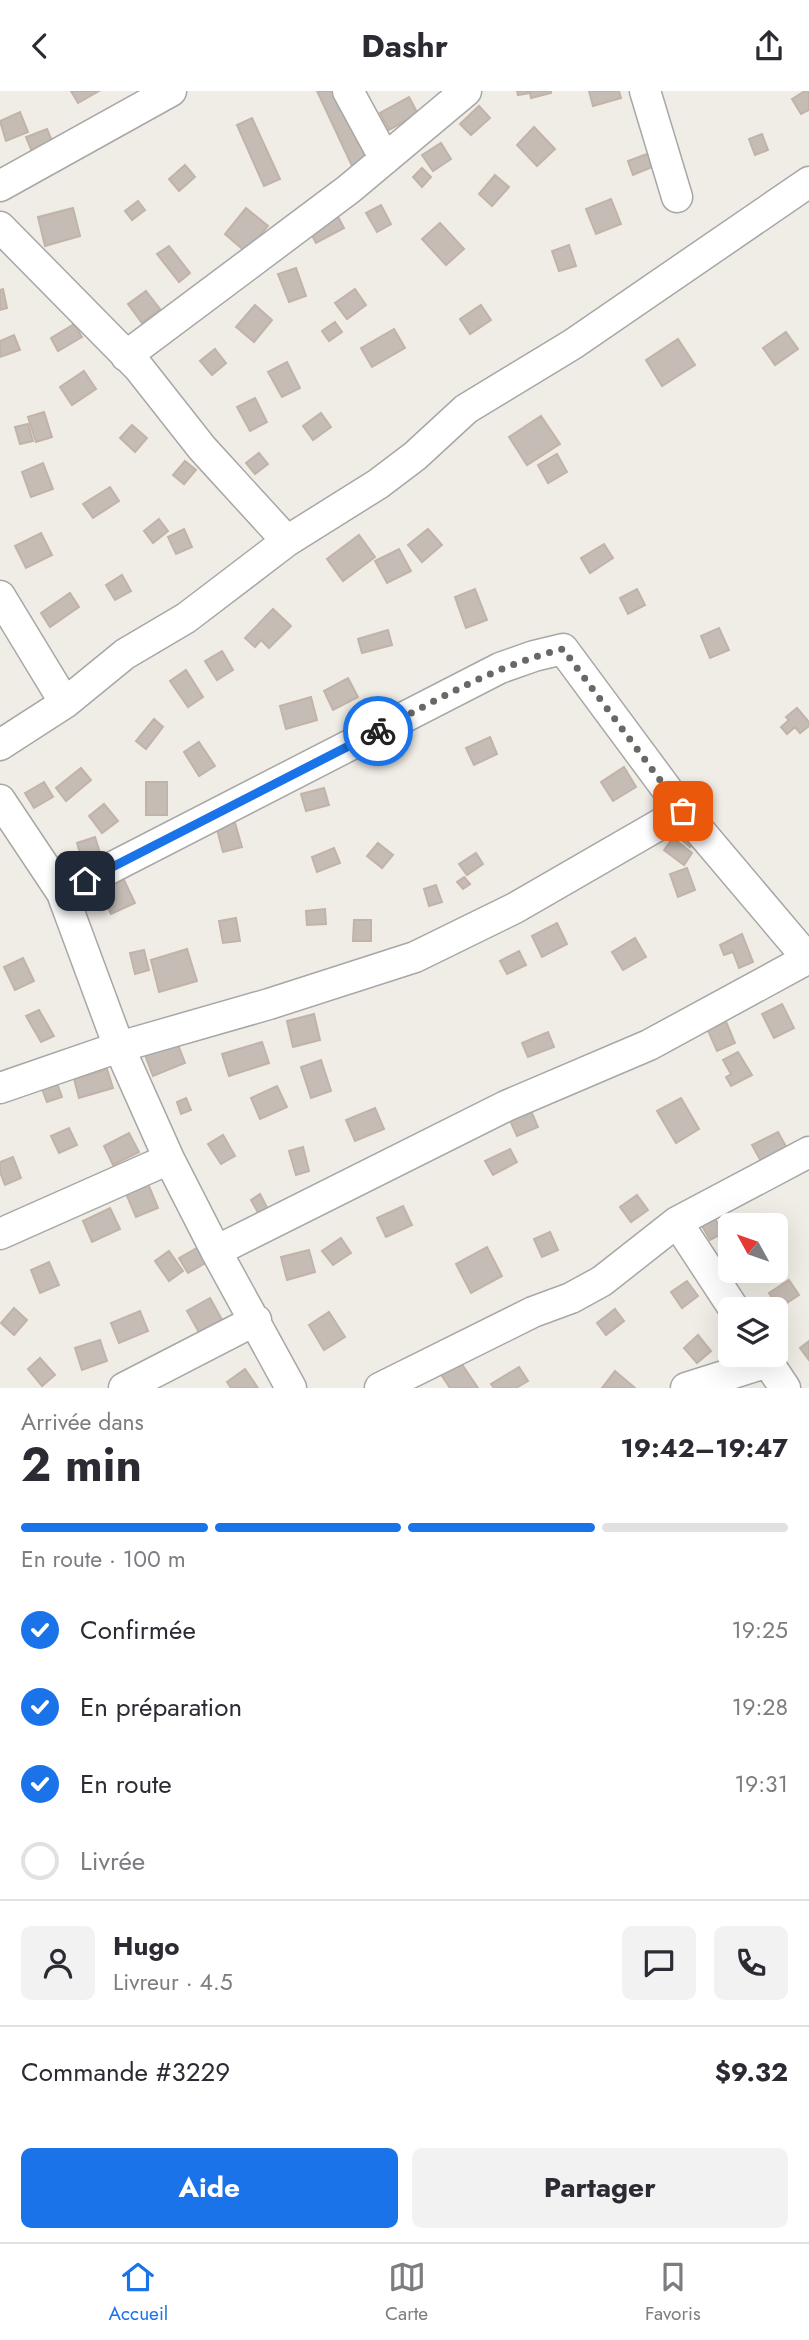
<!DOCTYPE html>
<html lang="fr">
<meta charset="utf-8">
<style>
:root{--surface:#fff;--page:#f2f2f3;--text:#2b2b33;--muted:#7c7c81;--line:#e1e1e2;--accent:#1a73e8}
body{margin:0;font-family:Jost,sans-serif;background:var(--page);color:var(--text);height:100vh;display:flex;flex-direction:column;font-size:26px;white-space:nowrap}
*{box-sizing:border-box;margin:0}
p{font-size:23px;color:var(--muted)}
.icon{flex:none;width:38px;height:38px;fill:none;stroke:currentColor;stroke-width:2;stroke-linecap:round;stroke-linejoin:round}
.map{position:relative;height:1297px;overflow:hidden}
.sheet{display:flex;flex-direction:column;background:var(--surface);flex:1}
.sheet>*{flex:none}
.needle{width:46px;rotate:310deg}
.fabs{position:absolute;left:718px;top:1122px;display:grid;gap:14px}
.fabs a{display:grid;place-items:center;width:70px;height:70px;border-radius:10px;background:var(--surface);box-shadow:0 7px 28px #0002;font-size:35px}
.pin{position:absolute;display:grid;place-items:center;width:60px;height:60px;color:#fff;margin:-30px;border-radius:14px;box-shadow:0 4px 10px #0006}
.courier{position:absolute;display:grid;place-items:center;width:70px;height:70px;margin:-35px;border:5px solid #1a73e8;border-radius:50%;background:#fff;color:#222;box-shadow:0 2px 9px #0007}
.overview em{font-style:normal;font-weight:700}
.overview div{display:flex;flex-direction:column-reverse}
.overview{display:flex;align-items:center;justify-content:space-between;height:119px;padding:0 21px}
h1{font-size:46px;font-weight:700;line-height:52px}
.bar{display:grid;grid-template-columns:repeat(4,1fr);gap:10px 7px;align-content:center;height:84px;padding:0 21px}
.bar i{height:9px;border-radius:5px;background:var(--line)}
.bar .active{background:var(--accent)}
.bar p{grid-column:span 4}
.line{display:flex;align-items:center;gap:18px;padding:0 21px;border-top:2px solid var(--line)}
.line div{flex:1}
.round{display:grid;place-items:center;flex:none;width:74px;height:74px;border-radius:10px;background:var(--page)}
ol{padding:0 21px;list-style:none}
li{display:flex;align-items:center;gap:21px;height:77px}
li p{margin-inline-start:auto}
li .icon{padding:7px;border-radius:50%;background:var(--accent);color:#fff;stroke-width:4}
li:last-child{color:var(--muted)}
li i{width:38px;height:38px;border:4px solid var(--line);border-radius:50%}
.button{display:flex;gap:14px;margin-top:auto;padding:14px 21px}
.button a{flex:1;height:80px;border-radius:10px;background:var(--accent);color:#fff;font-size:28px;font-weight:700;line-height:80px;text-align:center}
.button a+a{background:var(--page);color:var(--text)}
header{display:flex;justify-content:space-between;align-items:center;height:91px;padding:0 21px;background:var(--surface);font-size:32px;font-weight:700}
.menu{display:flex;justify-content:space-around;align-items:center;height:98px;border-top:2px solid var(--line);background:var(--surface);font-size:19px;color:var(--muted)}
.menu a{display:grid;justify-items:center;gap:4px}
.menu .active{color:var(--accent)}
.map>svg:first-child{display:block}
.building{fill:#c5bcb5;stroke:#c2b3a8;stroke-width:2}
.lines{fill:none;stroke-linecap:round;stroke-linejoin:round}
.minor-casing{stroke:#a7a7a7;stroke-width:33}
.minor{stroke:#fff;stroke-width:30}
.done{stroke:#696865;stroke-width:7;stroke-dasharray:0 12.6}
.route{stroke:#1a73e8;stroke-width:9}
</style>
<header><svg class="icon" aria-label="back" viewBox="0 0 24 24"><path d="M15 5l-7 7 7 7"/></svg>Dashr<svg class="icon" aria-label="share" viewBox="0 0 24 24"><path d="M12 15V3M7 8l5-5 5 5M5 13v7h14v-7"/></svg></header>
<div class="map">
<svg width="809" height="1297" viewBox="0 0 809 1297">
<rect width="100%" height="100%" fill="#f0ede6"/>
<path class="building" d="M71 0H99L78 12Z
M317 0H340L371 68 353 77Z
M517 0H551V2L531 7 530 2 518 4Z
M589 0H619L621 7 593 15Z
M805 0H809V19L801 23 792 8Z
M409 6 418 23 389 39 380 22Z
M479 15 490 27 471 44 460 33Z
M20 21 28 41 6 50 0 30Z
M252 27 280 88 264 95 237 34Z
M534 36 555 58 537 75 517 54Z
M47 38 54 55 33 63 26 46Z
M762 43 768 59 755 64 749 48Z
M441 52 451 68 433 80 422 64Z
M652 61 657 74 633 84 628 70Z
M185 74 195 86 179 100 169 88Z
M422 77 431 86 422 96 413 86Z
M495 84 509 96 492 115 479 103Z
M611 108 621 133 596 143 586 118Z
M138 110 145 119 132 129 125 120Z
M381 114 391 133 377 141 366 122Z
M73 117 80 145 45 155 38 126Z
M246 117 268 135 246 161 225 143Z
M336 122 344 137 316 152 308 137Z
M440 132 464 158 446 174 422 148Z
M569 154 576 175 559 180 552 160Z
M169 155 190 182 179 191 157 163Z
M296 177 306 205 289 211 278 183Z
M3 198 7 217 0 219V199Z
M355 198 366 214 347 228 335 212Z
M146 200 160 218 142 232 128 213Z
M255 214 272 229 254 251 236 236Z
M481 214 491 229 470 243 460 228Z
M335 231 342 241 329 250 322 240Z
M74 233 82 246 58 260 51 247Z
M394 238 405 257 372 276 361 257Z
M786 241 798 258 775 274 763 257Z
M14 244 20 259 0 266V250Z
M678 248 695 274 662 295 646 269Z
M215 258 226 272 212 284 200 270Z
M287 271 300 297 282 306 268 281Z
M84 280 96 298 72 314 60 296Z
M255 307 267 331 250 340 237 316Z
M44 321 52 346 36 351 28 326Z
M321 322 331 336 313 349 303 335Z
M541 325 560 353 527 374 509 346Z
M28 333 33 350 20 353 15 336Z
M132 334 147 347 135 361 120 347Z
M259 362 268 373 255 383 246 372Z
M557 363 567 381 548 392 538 374Z
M185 370 196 379 184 393 173 384Z
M43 372 53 398 31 406 22 381Z
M110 396 119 410 93 427 83 413Z
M159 428 168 440 153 452 144 440Z
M184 438 192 456 176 463 168 446Z
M428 438 442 454 422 471 408 454Z
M41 442 52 464 26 477 15 455Z
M359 444 375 466 343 490 327 468Z
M604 453 613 467 590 482 581 467Z
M399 458 411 480 387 492 375 470Z
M122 484 131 500 115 509 106 494Z
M475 498 487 529 466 537 455 506Z
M637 498 645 514 628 523 620 507Z
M70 502 79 516 50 536 41 522Z
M273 518 291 535 269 557 261 549 255 556 245 547Z
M719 537 729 559 710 567 701 545Z
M388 539 392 554 362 562 358 548Z
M222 560 233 579 217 589 205 570Z
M186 579 203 606 188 616 170 590Z
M348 587 358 606 333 619 324 600Z
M311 606 317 629 286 638 280 615Z
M797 617 809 631V635L800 642 795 636 787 643 781 636 789 629 786 626Z
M154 628 163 636 146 658 136 650Z
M490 646 497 663 474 674 466 657Z
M199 651 215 675 199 685 184 661Z
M624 676 636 696 613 710 601 691Z
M81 677 91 689 66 710 56 697Z
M44 691 53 706 34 717 25 702Z
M146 691H167V724H146Z
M324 697 329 714 306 720 301 703Z
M104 713 118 730 102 742 89 725Z
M233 725 242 756 223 761 215 731Z
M681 732 698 747 690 756 673 741Z
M95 746 100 762 82 769 77 752Z
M673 747 692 762 684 774 664 759Z
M378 752 393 764 382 777 367 765Z
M334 757 340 772 317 781 312 766Z
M476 762 483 773 467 784 459 773Z
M687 777 695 799 678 806 670 783Z
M464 786 470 793 463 798 457 791Z
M123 787 135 812 111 823 99 798Z
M436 794 442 811 429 815 424 798Z
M325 818 326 833 307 834 306 820Z
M236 827 240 850 223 852 219 830Z
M354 829H371V850H353Z
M557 832 567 853 542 866 532 845Z
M742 843 753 871 739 877 733 861 724 864 720 854Z
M635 847 646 866 623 879 612 861Z
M187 858 197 890 159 901 151 869Z
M144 859 149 879 135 883 130 862Z
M519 860 526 874 507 883 500 870Z
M23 867 34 890 15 899 4 876Z
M782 913 794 937 774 947 762 923Z
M39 919 54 945 41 951 26 925Z
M314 923 320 949 293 956 287 930Z
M724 926 735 952 717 960 706 935Z
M548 941 554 956 528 966 522 952Z
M177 951 185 972 153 985 145 964Z
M262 951 269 972 229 985 222 963Z
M738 961 752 984 731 995 726 986 731 983 723 969Z
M321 969 331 1000 311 1007 301 976Z
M107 978 113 997 79 1007 74 988Z
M55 987 62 1006 47 1011 40 993Z
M277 995 287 1016 260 1028 251 1007Z
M186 1007 191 1019 181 1023 177 1011Z
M681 1007 699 1038 676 1052 657 1020Z
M528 1013 538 1036 517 1045 507 1023Z
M375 1017 384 1038 355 1050 346 1029Z
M69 1037 77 1054 59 1062 51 1045Z
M778 1041 789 1061 763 1074 752 1054Z
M129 1042 139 1061 113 1074 104 1055Z
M223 1044 235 1065 221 1073 208 1053Z
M303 1056 309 1080 296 1084 289 1060Z
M510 1058 517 1071 493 1084 485 1070Z
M13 1066 21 1087 5 1094 0 1081V1071Z
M146 1088 158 1117 136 1126 124 1098Z
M260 1103 270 1122 261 1127 251 1109Z
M637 1104 648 1119 631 1131 620 1116Z
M403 1115 412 1134 386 1146 377 1127Z
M110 1117 120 1138 92 1151 83 1130Z
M710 1119 723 1142 710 1149 697 1126Z
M550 1141 558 1159 542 1166 534 1148Z
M341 1147 351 1162 333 1174 322 1160Z
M202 1154 211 1169 188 1182 179 1167Z
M487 1156 502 1185 471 1202 456 1173Z
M309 1159 315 1181 287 1189 281 1166Z
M169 1160 183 1180 169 1190 155 1170Z
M49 1171 59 1194 40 1202 31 1179Z
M789 1189 799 1204 779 1217 769 1202Z
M687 1190 698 1205 682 1217 671 1201Z
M210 1207 224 1232 201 1245 187 1220Z
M14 1217 27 1229 14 1244 1 1232Z
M615 1218 624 1230 606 1244 597 1232Z
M140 1220 148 1240 119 1252 111 1232Z
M329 1221 345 1246 324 1259 309 1234Z
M698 1244 711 1260 697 1272 684 1257Z
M100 1249 107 1270 82 1279 75 1257Z
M809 1250V1269L800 1257Z
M40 1267 55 1284 42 1295 28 1278Z
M459 1269 478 1297H450L440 1282Z
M519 1276 528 1290 516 1297H494L491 1293Z
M245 1278 258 1297H231L227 1291Z
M615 1280 635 1297H602Z"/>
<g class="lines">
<g class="minor-casing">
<path id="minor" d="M348 0 385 68
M645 0 677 106
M0 95 171 0
M0 136 139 277 202 357 287 450
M126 265 349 98 466 0
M0 505 65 612
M0 654 65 612 125 563 186 527 287 450 378 393 415 365 466 318 573 253 809 91
M0 709 62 802 119 956 169 1068 216 1160 291 1297
M62 802 500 577 534 565 563 558 683 720 809 869
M0 997 119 956 269 913 415 866 515 817 683 720
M677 1131 734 1218
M0 1143 169 1068
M216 1160 506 1015 649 954 809 867
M763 1264 785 1297
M124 1297 256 1229
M380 1297 533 1221 571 1207 602 1190 677 1131 809 1061
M686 1297 768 1271"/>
</g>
<use href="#minor" class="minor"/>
</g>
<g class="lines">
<path class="done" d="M378 640C438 608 497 574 563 558L683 720"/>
<path class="route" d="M85 790 378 640"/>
</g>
</svg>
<div class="fabs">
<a><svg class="needle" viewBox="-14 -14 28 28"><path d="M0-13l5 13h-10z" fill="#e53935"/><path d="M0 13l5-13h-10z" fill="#7c7c81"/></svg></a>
<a><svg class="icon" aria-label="layers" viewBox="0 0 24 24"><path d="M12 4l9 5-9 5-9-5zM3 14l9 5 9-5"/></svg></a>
</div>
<div class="pin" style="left:683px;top:720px;background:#ea580c"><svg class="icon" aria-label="bag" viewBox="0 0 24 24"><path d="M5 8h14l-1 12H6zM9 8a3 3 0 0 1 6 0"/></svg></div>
<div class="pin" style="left:85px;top:790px;background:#1f2937"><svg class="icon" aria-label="home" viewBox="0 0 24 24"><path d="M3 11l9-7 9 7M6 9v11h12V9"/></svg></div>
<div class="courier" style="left:378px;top:640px"><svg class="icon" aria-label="bike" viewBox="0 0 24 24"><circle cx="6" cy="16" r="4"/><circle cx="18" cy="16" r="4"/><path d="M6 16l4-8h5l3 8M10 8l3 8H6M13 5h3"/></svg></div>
</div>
<section class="sheet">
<div class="overview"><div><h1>2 min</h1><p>Arrivée dans</p></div><em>19:42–19:47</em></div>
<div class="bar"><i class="active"></i><i class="active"></i><i class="active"></i><i></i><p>En route · 100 m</p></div>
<ol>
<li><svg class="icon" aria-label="check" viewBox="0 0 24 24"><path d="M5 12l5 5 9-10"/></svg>Confirmée<p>19:25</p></li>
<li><svg class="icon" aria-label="check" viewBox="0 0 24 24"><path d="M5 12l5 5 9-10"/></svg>En préparation<p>19:28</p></li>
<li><svg class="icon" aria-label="check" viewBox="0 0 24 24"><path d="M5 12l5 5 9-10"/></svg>En route<p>19:31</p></li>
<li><i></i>Livrée</li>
</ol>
<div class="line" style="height:126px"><a class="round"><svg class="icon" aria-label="person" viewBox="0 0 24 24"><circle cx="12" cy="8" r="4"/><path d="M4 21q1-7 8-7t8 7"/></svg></a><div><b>Hugo</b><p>Livreur · 4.5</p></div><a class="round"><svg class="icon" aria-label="chat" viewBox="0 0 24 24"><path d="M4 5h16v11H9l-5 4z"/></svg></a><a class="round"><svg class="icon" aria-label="phone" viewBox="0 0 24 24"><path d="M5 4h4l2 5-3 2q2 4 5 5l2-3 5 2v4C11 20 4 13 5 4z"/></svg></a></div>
<div class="line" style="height:91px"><div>Commande #3229</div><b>$9.32</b></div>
<div class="button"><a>Aide</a><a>Partager</a></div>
</section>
<nav class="menu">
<a class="active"><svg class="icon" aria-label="home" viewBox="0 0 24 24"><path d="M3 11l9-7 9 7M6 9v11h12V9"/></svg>Accueil</a>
<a><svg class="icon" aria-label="map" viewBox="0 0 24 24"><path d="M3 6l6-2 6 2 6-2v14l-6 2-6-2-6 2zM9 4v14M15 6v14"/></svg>Carte</a>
<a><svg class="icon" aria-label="saved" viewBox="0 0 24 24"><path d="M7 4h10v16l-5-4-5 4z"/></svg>Favoris</a>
</nav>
